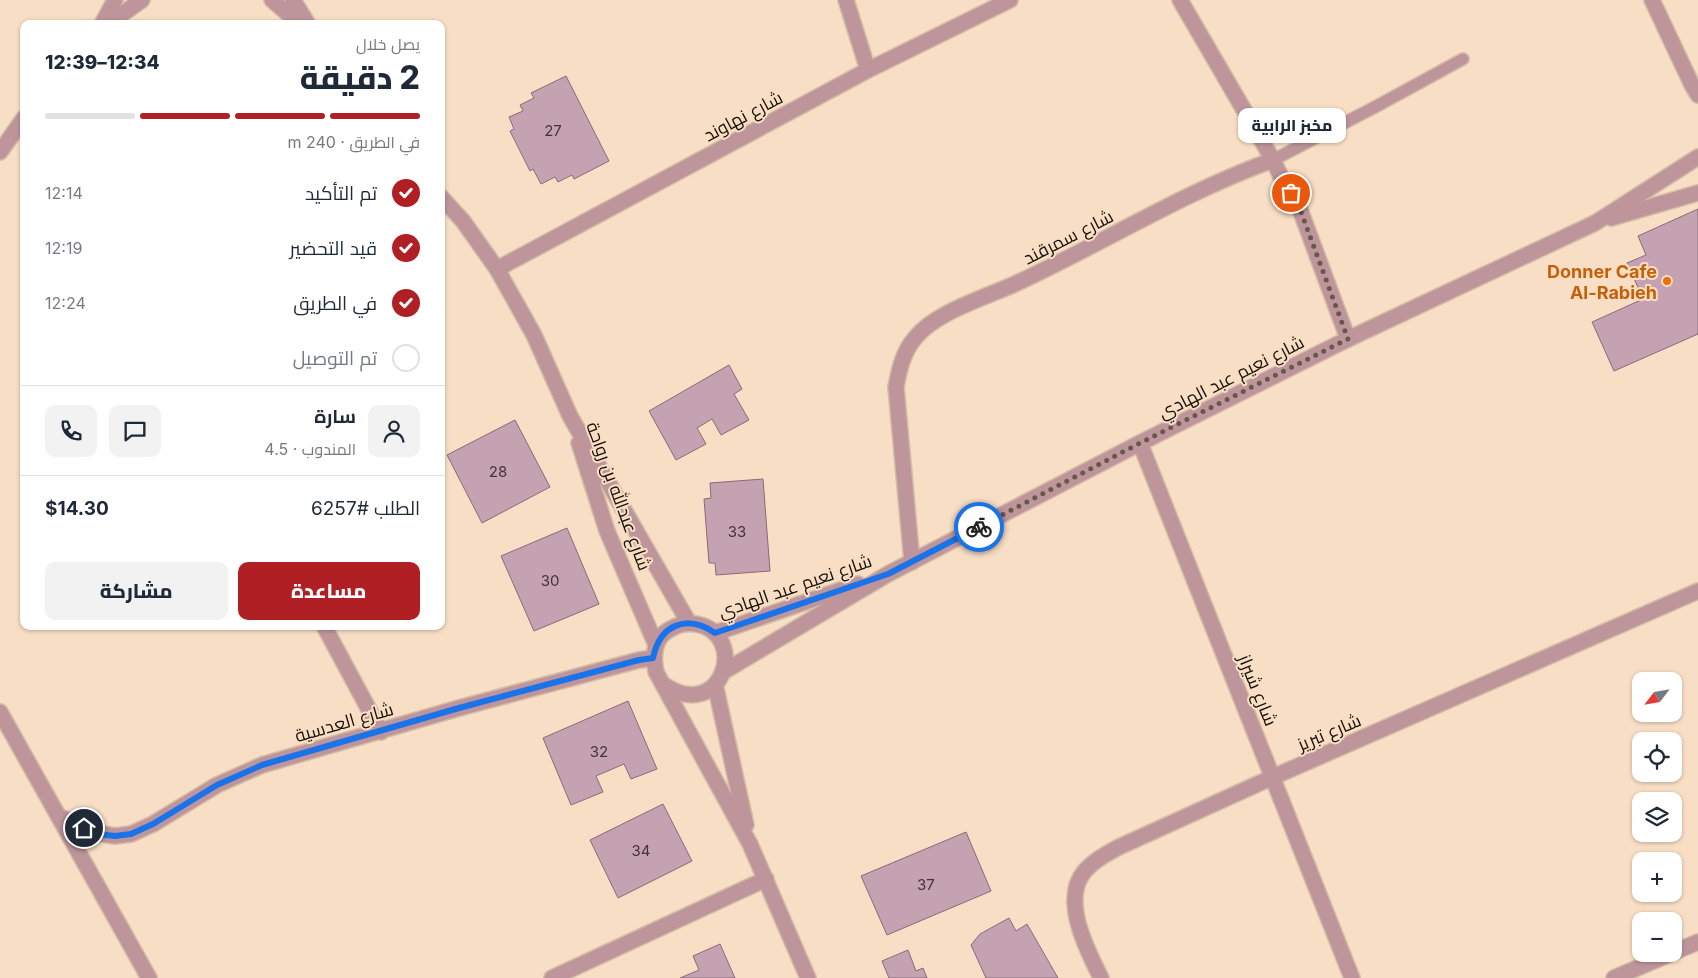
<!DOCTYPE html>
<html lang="ar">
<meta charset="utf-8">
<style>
:root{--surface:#fff;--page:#f2f2f3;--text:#1f2937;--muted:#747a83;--line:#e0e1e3;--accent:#b01f24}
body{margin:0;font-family:Inter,Cairo,sans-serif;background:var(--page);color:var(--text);direction:rtl;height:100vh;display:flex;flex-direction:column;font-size:19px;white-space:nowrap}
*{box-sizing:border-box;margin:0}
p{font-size:16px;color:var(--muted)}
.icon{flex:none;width:28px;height:28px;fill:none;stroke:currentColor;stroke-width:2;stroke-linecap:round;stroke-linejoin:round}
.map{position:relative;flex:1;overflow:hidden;direction:ltr}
.details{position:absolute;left:20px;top:20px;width:425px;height:610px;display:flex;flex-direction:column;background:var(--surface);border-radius:10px;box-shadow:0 1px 4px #0004;direction:rtl}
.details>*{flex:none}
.needle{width:32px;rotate:239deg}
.controls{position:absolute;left:1632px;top:672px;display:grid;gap:10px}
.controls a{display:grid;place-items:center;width:50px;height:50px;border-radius:10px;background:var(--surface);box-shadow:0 1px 4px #0004;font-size:25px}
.pin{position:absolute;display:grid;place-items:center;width:42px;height:42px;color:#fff;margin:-21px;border:2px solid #fff;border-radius:50%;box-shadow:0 1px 5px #0007}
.courier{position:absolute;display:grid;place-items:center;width:50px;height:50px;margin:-25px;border:4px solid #1a73e8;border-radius:50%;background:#fff;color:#222;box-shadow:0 1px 6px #0007}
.bubble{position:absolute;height:35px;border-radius:10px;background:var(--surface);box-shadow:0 1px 4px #0004;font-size:16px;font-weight:800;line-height:35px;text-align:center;direction:rtl}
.headline em{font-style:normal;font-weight:800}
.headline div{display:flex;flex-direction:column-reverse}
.headline{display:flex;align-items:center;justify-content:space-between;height:85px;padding:0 25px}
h1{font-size:32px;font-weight:800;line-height:38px}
.bar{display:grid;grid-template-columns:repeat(4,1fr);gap:8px 5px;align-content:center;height:60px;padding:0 25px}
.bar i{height:6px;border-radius:4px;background:var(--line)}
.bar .active{background:var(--accent)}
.bar p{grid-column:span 4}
.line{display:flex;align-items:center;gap:12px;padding:0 25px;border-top:1px solid var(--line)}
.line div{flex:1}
.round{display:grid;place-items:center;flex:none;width:52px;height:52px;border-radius:10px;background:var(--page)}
ol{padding:0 25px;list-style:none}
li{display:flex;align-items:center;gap:15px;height:55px}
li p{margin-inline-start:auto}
li .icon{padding:5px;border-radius:50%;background:var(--accent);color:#fff;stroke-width:4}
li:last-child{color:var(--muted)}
li i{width:28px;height:28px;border:2px solid var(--line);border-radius:50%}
.button{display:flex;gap:10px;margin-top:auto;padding:10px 25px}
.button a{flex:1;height:58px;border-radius:10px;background:var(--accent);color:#fff;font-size:20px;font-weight:800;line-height:58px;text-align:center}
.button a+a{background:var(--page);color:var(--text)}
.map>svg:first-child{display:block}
.building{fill:#c4a2b2;stroke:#896a79}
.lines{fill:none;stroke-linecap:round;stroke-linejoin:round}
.service-casing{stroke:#d4bda6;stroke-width:14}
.minor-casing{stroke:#d4bda6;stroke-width:18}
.tertiary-casing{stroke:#d4bda6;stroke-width:18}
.service{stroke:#bf959c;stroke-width:11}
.minor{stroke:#bf959c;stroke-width:15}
.tertiary{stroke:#bf959c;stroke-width:15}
.done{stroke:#675849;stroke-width:5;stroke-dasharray:0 9}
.route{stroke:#1a73e8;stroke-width:6}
.food-dot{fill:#e8710a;stroke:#f8dec4;stroke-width:2}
.labels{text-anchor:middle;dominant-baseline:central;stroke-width:4;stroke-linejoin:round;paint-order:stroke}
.number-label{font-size:15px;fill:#443432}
.street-label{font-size:18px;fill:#191007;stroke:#f8dec4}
.food-label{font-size:18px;font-weight:bold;fill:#c56008;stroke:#f8dec4;text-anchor:end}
</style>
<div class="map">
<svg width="1698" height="978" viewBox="0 0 1698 978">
<rect width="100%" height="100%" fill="#f8dec4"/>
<path class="building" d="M566 76 609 161 574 179 572 175 558 182 555 177 541 184 533 169 530 171 510 131 514 129 509 117 523 111 520 105 534 98 531 93Z
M1698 209V334L1614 371 1592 322 1643 299 1627 263 1646 255 1638 236Z
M729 365 742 389 734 394 749 420 721 435 712 419 697 428 706 444 676 460 649 411Z
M515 420 550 487 482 523 447 455Z
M763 479 770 571 716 575 715 563H709L704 499 711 498 710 483Z
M567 528 599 604 534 631 501 556Z
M628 701 657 769 631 779 624 764 596 776 603 792 571 805 543 738Z
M663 804 692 861 618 898 590 840Z
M966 832 991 891 887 935 861 876Z
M1009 918 1016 931 1027 924 1058 978H986L971 945 980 934Z
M720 944 735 978H680L699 970 693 956Z
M908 950 916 971 923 968 927 978H889L882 961Z"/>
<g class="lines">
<g class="service-casing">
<path id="service" d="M1273 160 1375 107 1463 59"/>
</g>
<g class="minor-casing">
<path id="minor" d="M846 0 868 70
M1180 0 1273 160
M102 24 115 0
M108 24 142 0
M0 152 24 118
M497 269 868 70 1010 0
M1140 443 1352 978
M912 562 896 387C899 370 903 352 915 338 935 312 987 297 1017 283 1103 243 1184 192 1273 160L1281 177 1301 212 1348 339
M324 626 381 732
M0 712 149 978
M58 816 97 833 115 836 131 834 153 824 217 785 262 765 459 708 639 660 653 658
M1674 952 1698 942
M552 978 766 879
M1101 978C1087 950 1061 900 1084 872 1093 861 1106 854 1119 847L1273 777 1698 591
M1614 978 1670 954"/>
</g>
<g class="tertiary-casing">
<path id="tertiary" d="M272 0 300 24
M293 0 308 24
M1652 0 1692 85 1698 95
M441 197 463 221 497 269 534 335 570 416 689 623
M1611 218 1698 193
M579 443 607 531 656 645
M715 633 858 584
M723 672 888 574 1140 443 1348 339 1595 223 1698 157
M715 684 746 825
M664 685C724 724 749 633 696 624 685 622 677 625 667 631 653 640 653 657 656 672L750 844 808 978"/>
</g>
<use href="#service" class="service"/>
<use href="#minor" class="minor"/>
<use href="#tertiary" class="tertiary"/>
</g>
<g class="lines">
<path class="done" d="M979 527 1140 443 1348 339 1301 212 1291 193"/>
<path class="route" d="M84 828 97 834 115 836 131 834 153 824 217 785 262 765 459 708 639 660 653 658C660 624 687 614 715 633L888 574 979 527"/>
</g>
<circle class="food-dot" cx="1667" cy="281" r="5"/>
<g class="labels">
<g class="number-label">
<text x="553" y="130">27</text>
<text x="498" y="471">28</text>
<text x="737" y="531">33</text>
<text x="550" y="580">30</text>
<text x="599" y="751">32</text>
<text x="641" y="850">34</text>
<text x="926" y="884">37</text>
</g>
<g class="street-label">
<text transform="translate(743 116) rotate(-28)">شارع نهاوند</text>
<text transform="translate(1068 237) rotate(-27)">شارع سمرقند</text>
<text transform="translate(1231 377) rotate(-27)">شارع نعيم عبد الهادي</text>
<text transform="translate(619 496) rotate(70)">شارع عبدالله بن رواحة</text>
<text transform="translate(795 586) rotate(-19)">شارع نعيم عبد الهادي</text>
<text transform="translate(1258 690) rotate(68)">شارع شيراز</text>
<text transform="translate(344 722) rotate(-16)">شارع العدسية</text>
<text transform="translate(1329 732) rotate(-23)">شارع تبريز</text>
</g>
<g class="food-label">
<text x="1657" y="271">Donner Cafe<tspan x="1657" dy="21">Al-Rabieh</tspan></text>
</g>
</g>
</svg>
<div class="controls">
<a><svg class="needle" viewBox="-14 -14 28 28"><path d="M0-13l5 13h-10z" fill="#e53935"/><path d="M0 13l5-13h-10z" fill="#747a83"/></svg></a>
<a><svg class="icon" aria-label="locate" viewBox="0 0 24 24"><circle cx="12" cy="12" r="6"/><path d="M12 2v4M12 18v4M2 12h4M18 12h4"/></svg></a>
<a><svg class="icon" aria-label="layers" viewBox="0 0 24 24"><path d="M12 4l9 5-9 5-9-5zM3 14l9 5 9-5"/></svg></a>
<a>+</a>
<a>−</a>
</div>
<div class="pin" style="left:1291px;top:193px;background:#ea580c"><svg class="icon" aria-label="bag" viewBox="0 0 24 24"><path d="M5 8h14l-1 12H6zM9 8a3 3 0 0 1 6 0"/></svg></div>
<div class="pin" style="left:84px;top:828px;background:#1f2937"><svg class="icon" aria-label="home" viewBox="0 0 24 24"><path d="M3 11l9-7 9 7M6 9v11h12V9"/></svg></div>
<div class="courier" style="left:979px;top:527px"><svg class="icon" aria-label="bike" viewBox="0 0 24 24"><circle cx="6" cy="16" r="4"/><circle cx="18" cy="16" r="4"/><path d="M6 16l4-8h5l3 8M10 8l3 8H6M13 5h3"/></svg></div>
<div class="bubble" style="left:1238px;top:108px;width:108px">مخبز الرابية</div>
<section class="details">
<div class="headline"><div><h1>2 دقيقة</h1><p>يصل خلال</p></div><em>12:34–12:39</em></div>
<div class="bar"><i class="active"></i><i class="active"></i><i class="active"></i><i></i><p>في الطريق · 240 m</p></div>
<ol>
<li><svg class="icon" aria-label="check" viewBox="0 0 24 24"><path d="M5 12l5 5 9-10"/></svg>تم التأكيد<p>12:14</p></li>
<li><svg class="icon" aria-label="check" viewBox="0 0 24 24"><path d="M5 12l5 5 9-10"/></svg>قيد التحضير<p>12:19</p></li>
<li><svg class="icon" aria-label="check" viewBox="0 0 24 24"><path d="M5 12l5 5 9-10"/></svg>في الطريق<p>12:24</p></li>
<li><i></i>تم التوصيل</li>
</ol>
<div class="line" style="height:90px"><a class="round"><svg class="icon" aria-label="person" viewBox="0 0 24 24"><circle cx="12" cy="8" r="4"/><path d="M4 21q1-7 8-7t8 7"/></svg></a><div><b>سارة</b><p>المندوب · 4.5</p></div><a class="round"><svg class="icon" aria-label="chat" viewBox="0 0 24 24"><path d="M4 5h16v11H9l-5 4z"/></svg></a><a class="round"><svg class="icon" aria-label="phone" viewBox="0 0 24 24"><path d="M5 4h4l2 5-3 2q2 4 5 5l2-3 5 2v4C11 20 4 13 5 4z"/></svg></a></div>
<div class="line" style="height:65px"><div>الطلب #6257</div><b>$14.30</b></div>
<div class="button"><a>مساعدة</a><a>مشاركة</a></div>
</section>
</div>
